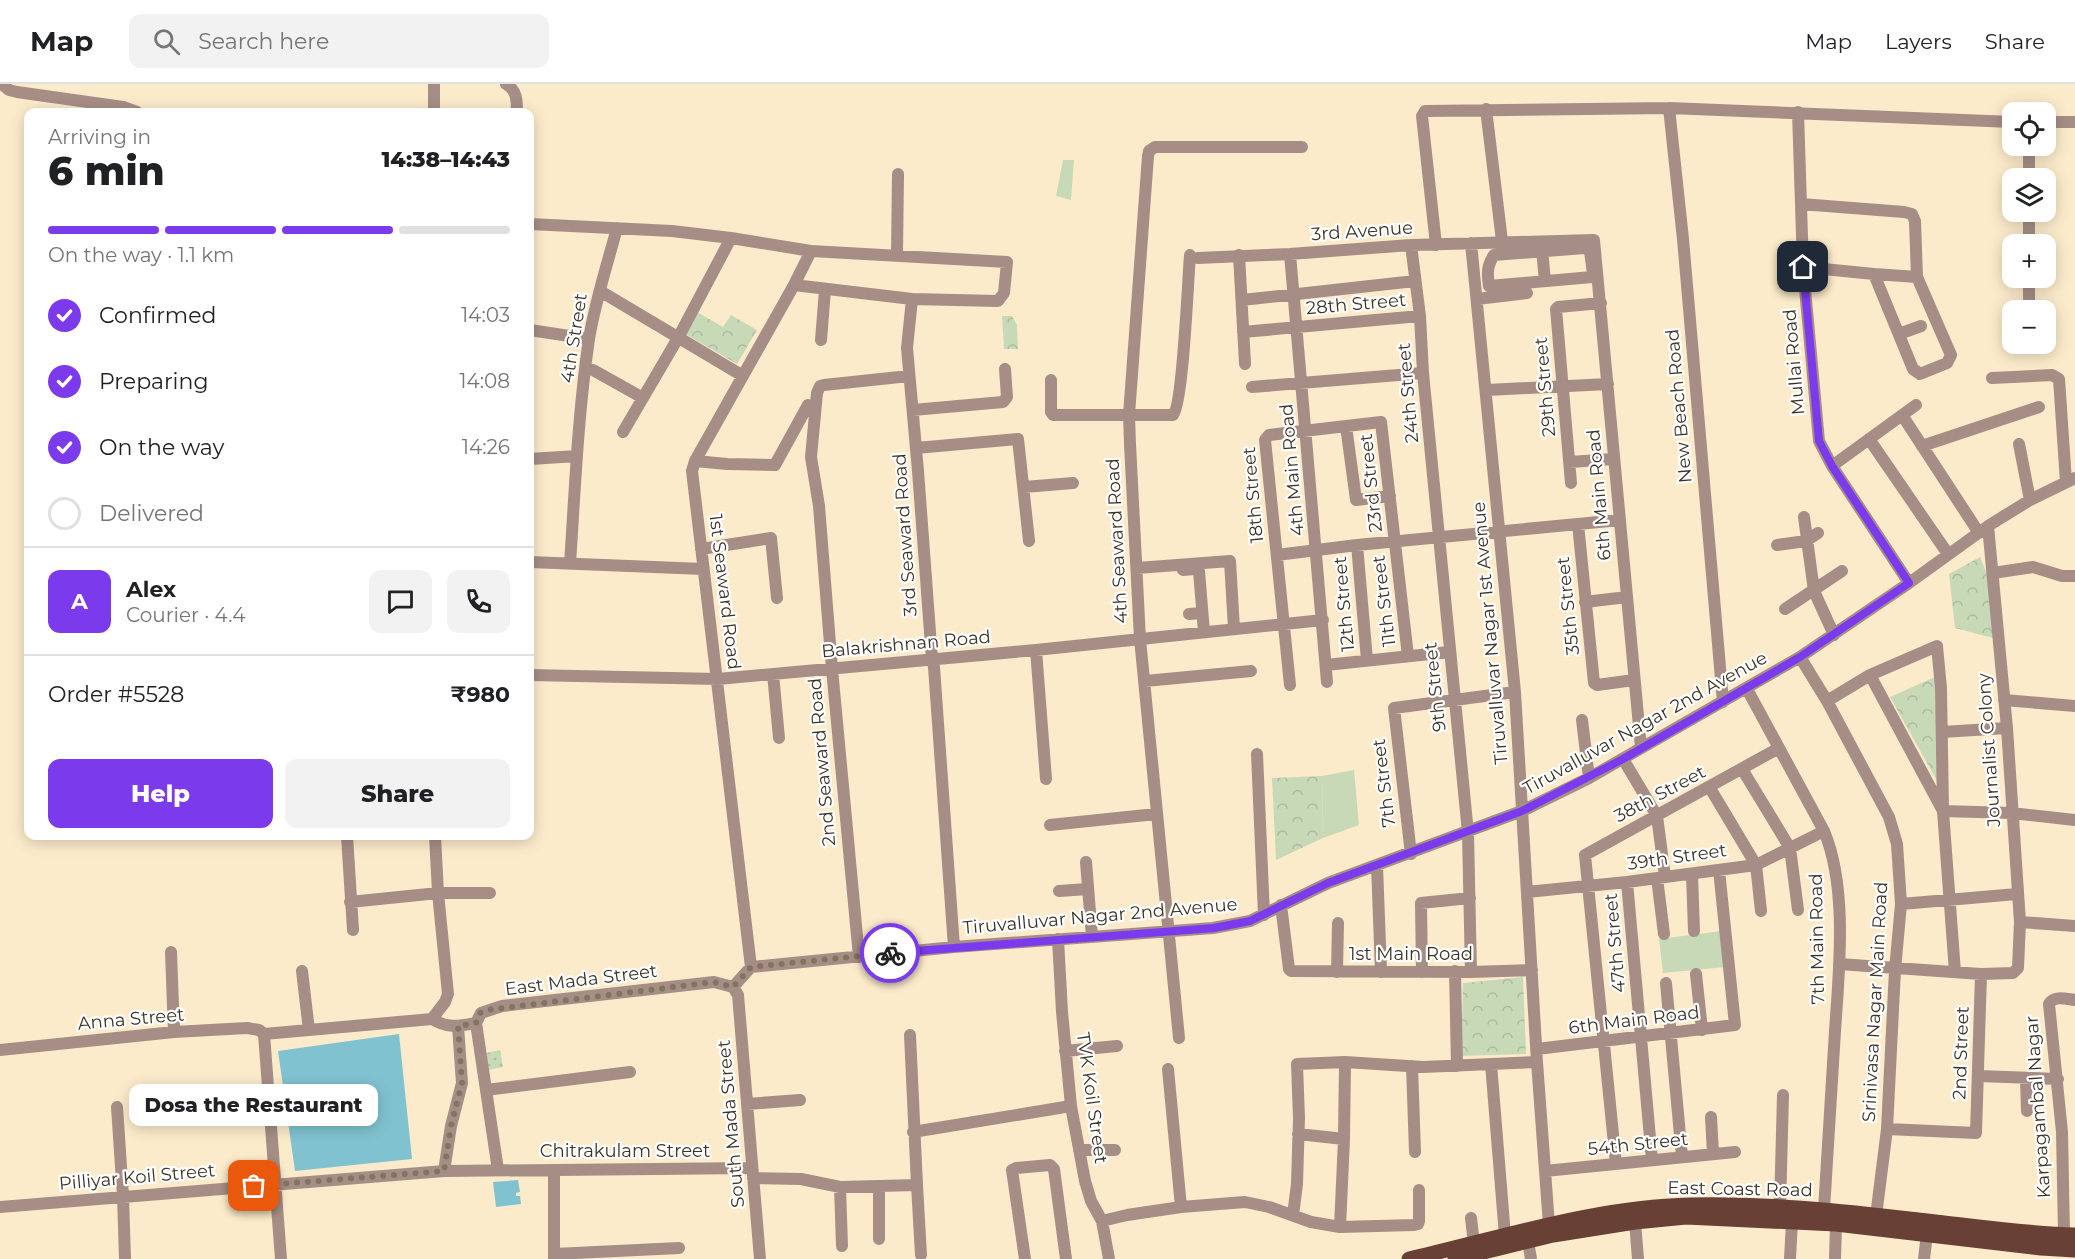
<!DOCTYPE html>
<meta charset="utf-8">
<style>
:root{--surface:#fff;--page:#f2f2f2;--text:#202124;--muted:#757577;--line:#e0e0e0;--accent:#7c3aed}
body{margin:0;font-family:Montserrat,sans-serif;background:var(--page);color:var(--text);height:100vh;display:flex;flex-direction:column;font-size:22px;white-space:nowrap}
*{box-sizing:border-box;margin:0}
p{font-size:20px;color:var(--muted)}
.icon{flex:none;width:33px;height:33px;fill:none;stroke:currentColor;stroke-width:2;stroke-linecap:round;stroke-linejoin:round}
.map{position:relative;flex:1;overflow:hidden}
.sheet{position:absolute;left:24px;top:24px;width:510px;height:732px;display:flex;flex-direction:column;background:var(--surface);border-radius:12px;box-shadow:0 3px 15px #0003}
.sheet>*{flex:none}
.buttons{position:absolute;left:2002px;top:18px;display:grid;gap:12px}
.buttons a{display:grid;place-items:center;width:54px;height:54px;border-radius:12px;background:var(--surface);box-shadow:0 3px 15px #0003;font-size:30px}
.pin{position:absolute;display:grid;place-items:center;width:51px;height:51px;color:#fff;margin:-26px;border-radius:12px;box-shadow:0 3px 9px #0006}
.courier{position:absolute;display:grid;place-items:center;width:60px;height:60px;margin:-30px;border:4px solid #7c3aed;border-radius:50%;background:#fff;color:#222;box-shadow:0 2px 8px #0007}
.bubble{position:absolute;height:42px;border-radius:12px;background:var(--surface);box-shadow:0 3px 15px #0003;font-size:20px;font-weight:800;line-height:42px;text-align:center}
.head em{font-style:normal;font-weight:800}
.head div{display:flex;flex-direction:column-reverse}
.head{display:flex;align-items:center;justify-content:space-between;height:102px;padding:0 24px}
h1{font-size:39px;font-weight:800;line-height:45px}
.bar{display:grid;grid-template-columns:repeat(4,1fr);gap:9px 6px;align-content:center;height:72px;padding:0 24px}
.bar i{height:8px;border-radius:4px;background:var(--line)}
.bar .selected{background:var(--accent)}
.bar p{grid-column:span 4}
.line{display:flex;align-items:center;gap:15px;padding:0 24px;border-top:2px solid var(--line)}
.line div{flex:1}
.round{display:grid;place-items:center;flex:none;width:63px;height:63px;border-radius:12px;background:var(--page)}
ol{padding:0 24px;list-style:none}
li{display:flex;align-items:center;gap:18px;height:66px}
li p{margin-inline-start:auto}
li .icon{padding:6px;border-radius:50%;background:var(--accent);color:#fff;stroke-width:4}
li:last-child{color:var(--muted)}
li i{width:33px;height:33px;border:3px solid var(--line);border-radius:50%}
.action{display:flex;gap:12px;margin-top:auto;padding:12px 24px}
.action a{flex:1;height:69px;border-radius:12px;background:var(--accent);color:#fff;font-size:24px;font-weight:800;line-height:69px;text-align:center}
.action a+a{background:var(--page);color:var(--text)}
header{display:flex;align-items:center;gap:36px;box-sizing:border-box;height:84px;padding:0 30px;background:var(--surface);border-bottom:2px solid var(--line)}
header strong{font-size:28px}
nav{display:flex;gap:33px;margin-inline-start:auto;font-size:21px}
.search{width:420px;height:54px;background:var(--page);display:flex;align-items:center;gap:15px;box-sizing:border-box;padding:0 21px;border-radius:12px;color:var(--muted);font-size:22px}
.map>svg:first-child{display:block}
.grass{fill:url(#grass-dots)}
.park{fill:url(#park-crowns)}
.garden{fill:#c7d9b7}
.water{fill:#81c2d1}
.lines{fill:none;stroke-linecap:round;stroke-linejoin:round}
.minor{stroke:#a68e86;stroke-width:12}
.major{stroke:#684035;stroke-width:15}
.done{stroke:#7f7561;stroke-width:6;stroke-dasharray:0 10.8}
.route{stroke:#7c3aed;stroke-width:8}
.labels{text-anchor:middle;dominant-baseline:central;stroke-width:4.5;stroke-linejoin:round;paint-order:stroke}
.street-label{font-size:18px;fill:#3b3528;stroke:#fff}
</style>
<header>
<strong>Map</strong>
<div class="search"><svg class="icon" aria-label="search" viewBox="0 0 24 24"><circle cx="10" cy="10" r="6"/><path d="M15 15l6 6"/></svg>Search here</div>
<nav><a>Map</a><a>Layers</a><a>Share</a></nav>
</header>
<div class="map">
<svg width="2075" height="1175" viewBox="0 0 2075 1175">
<defs>
<pattern id="grass-dots" width="8" height="8" patternUnits="userSpaceOnUse" patternTransform="scale(1.5)"><rect width="8" height="8" fill="#c7d9b7"/><path d="M2 2h.1M6 6h.1" fill="none" stroke="#acbb9d" stroke-width="1.8" stroke-linecap="round"/></pattern>
<pattern id="park-crowns" width="20" height="18" patternUnits="userSpaceOnUse" patternTransform="scale(1.5)"><rect width="20" height="18" fill="#c7d9b7"/><path d="M2 6a3 3 0 1 1 6 0M12 15a3 3 0 1 1 6 0" fill="none" stroke="#acbb9d"/></pattern>
</defs>
<rect width="100%" height="100%" fill="#fcebcb"/>
<path class="grass" d="M500 966 503 983 489 986 486 969Z"/>
<path class="park" d="M697 228 723 243 731 231 757 246 737 280 685 250Z
M1002 232H1012L1017 241 1018 265H1004Z
M1980 473 1989 495 1993 554 1955 544 1949 490Z
M1937 592 1941 704 1890 613Z
M1322 692 1323 754 1276 776 1272 694Z
M1523 893 1526 970 1461 972 1463 899Z"/>
<path class="garden" d="M1063 76H1074L1071 116 1056 112Z
M1354 686 1359 741 1323 754 1322 692Z
M1722 847 1726 883 1663 889 1659 855Z"/>
<path class="water" d="M399 950 412 1075 295 1087 278 967Z
M518 1096 520 1108 516 1109V1112H520L521 1120 496 1123 493 1098Z"/>
<g class="lines">
<path class="minor" d="M2 0 9 6 17 8 123 23 137 28
M506 0C517 6 517 17 517 28
M1669 24 1683 155 1723 618
M1486 25 1502 157
M434 28V0
M1798 28 1803 183 1819 357 1832 382 1909 499
M2046 38H2075
M2029 62V94
M1801 120 1904 128 1912 130 1915 137 1917 193 1874 190
M2029 128V160
M530 140 672 147 731 154 811 167 1007 178 1004 209 998 217 912 215 794 201
M1471 159 1515 608 1537 978 1549 1141 1552 1147
M1411 161 1420 232 1423 289 1468 749 1471 888
M1436 161 1422 32 1425 27 1669 24 2013 38
M1585 164 1590 167 1593 190 1592 193 1489 202C1487 189 1487 182 1494 171Z
M1542 166 1545 197
M1290 170 1327 598
M897 171 898 90
M1239 171 1245 280
M1198 174 1290 170 1411 161 1594 156 1641 664
M1803 183 1874 190 1913 285 1920 290 1947 279 1951 271 1917 193
M2029 194V226
M600 207 743 292
M912 215 907 264 918 387 932 575 934 583 954 863
M1477 215 1527 209
M1242 216 1415 197
M530 246 589 255
M1243 248 1420 232
M1899 250 1921 242
M821 256 825 206
M593 286 643 314
M1992 294 2052 291 2059 295 2066 398
M1051 296V328L1053 331H1173C1183 321 1188 194 1190 171
M1252 303 1423 289
M1487 306 1608 300
M913 326 1003 318 1007 313 1005 285
M1902 331 1979 449
M1346 342 1356 416 1390 412
M623 348 678 254 731 154
M1869 355 1948 470
M2019 360 2030 416
M1922 362 2039 323
M916 364 1018 355 1029 457
M530 375 577 372
M695 377 727 380 775 381 808 321
M1570 378 1613 375
M1832 382 1916 321
M1571 399 1556 225 1558 223 1601 219
M1024 403 1073 399
M1804 433 1814 507 1834 551
M1578 440 1594 599 1597 601 1634 596
M1357 461 1367 576
M1777 461 1806 457 1818 449
M701 465 771 454 777 514
M1277 471 1357 461 1620 436
M530 478 703 485
M570 480C575 405 578 329 589 255 595 218 607 181 617 144
M1137 484 1230 477 1234 545
M1183 486 1195 485 1199 487 1204 548
M1993 489 2033 483 2062 492H2075
M1585 518 1627 513
M1785 525 1842 487
M1189 530 1202 529
M1036 566 1046 695
M1800 573 1827 617 1889 733 1897 760 1901 820 1895 886 1887 1045 1875 1140
M1326 581 1449 568
M773 590 779 654
M530 591 718 595 1036 566 1323 536
M1870 591 1943 727 2012 729 2075 736
M1145 597 1251 587
M1290 601 1265 356 1269 351 1381 338 1408 572
M1747 605 1824 747C1848 804 1839 887 1835 947 1831 1007 1828 1067 1824 1126
M2004 616 2075 622
M1827 617 1870 591 1937 562 1941 604 1943 727 1955 888
M1582 636 1589 694
M1942 648 2007 644
M1257 670 1264 831
M1623 675 1657 732 1665 793
M1742 685 1790 764 1798 826
M1710 704 1756 781 1761 827
M1050 741 1156 730
M347 752 353 846
M1411 770 1394 624 1515 608
M1086 778 1092 853
M1377 781 1381 888
M1692 790 1694 847
M1657 794 1664 850
M1627 798 1652 1076
M1059 807 1088 805
M1527 808 1627 798 1756 781 1824 747
M350 818 438 809H490
M1901 820 2017 810
M1281 821 1289 885 1291 887 1471 888 1532 886
M2020 838 2075 842
M1058 855 1062 928 1071 1022 1085 1097 1091 1117 1102 1137 1109 1175
M171 868 174 948
M859 873 832 585 819 422 811 373 817 309 820 302 824 301 909 292
M1839 880 1981 890 2013 889 2018 884 2020 838 2007 644 1988 442
M751 883 692 387 695 377 794 201 811 167
M302 887 309 946
M1455 887 1457 982
M1337 888 1338 839
M1422 888 1421 819 1470 814
M1696 890 1702 946
M1666 899 1682 1073
M733 903 751 883 954 863 1213 844 1250 837 1328 799 1522 727 1589 694 1800 573 1909 499 1988 442 2030 416 2075 394
M733 903 738 911 760 1175
M432 935 445 918 448 910 438 809 435 752
M476 939 498 1086
M264 950 432 935C448 945 459 942 476 939L481 929 502 922 714 898 733 903
M264 950 281 1175
M1179 954 1140 555 1130 360 1129 331 1148 72 1149 67 1155 63H1302
M1537 965 1735 941 1719 786
M0 966 174 948 247 944 259 946 264 950
M1065 967 1117 962
M1491 980 1505 1152
M1412 982 1415 1068
M1168 985 1181 1123
M1978 992 2058 995
M2026 995 2027 1027
M486 1006 630 988
M747 1020 800 1016
M117 1023 123 1112 125 1175
M1711 1033 1713 1070
M1887 1045 1976 1049 1981 890
M913 1048 1071 1022
M1298 1050 1344 1055
M1079 1066H1115
M1616 1080 1585 771 1779 664
M554 1086V1175
M444 1087 451 1042 462 999 458 942
M1545 1087 1735 1068
M753 1094 801 1095 840 1103 917 1101 910 951
M917 1101 921 1171
M840 1103 842 1162
M879 1104V1155
M0 1123 444 1087 752 1084
M1780 1123 1783 1011
M1293 1131 1297 1100 1299 1034 1297 980 1345 978 1423 983 1537 978
M1471 1134 1474 1160
M1102 1137 1127 1131 1181 1123 1245 1118 1269 1123 1311 1138 1340 1143 1414 1141 1418 1140 1419 1137V1106
M1635 1138 1638 1175
M1340 1143 1344 1055 1345 978
M2064 1151 2062 1048 2049 920C2054 911 2066 915 2075 916
M1528 1157 1531 1175
M554 1170 679 1164
M1025 1175 1012 1086 1016 1084 1050 1081 1054 1085 1066 1175
M1790 1175 1792 1137
M1835 1175 1836 1140
M1924 1175 1927 1150"/>
<path class="major" d="M1409 1175C1501 1154 1595 1123 1690 1121 1775 1119 1860 1129 1944 1139 1987 1144 2031 1150 2075 1151
M1455 1175 1553 1151 1635 1138 1686 1133 1836 1140 2041 1164 2075 1166"/>
</g>
<g class="lines">
<path class="done" d="M254 1102 444 1087 451 1042 462 999 458 942 476 939 480 929 487 926 714 898 733 903 751 883 890 869"/>
<path class="route" d="M890 869 1214 844 1250 837 1328 799 1522 727 1623 675 1800 573 1909 499 1832 382 1819 357 1803 183"/>
</g>
<g class="labels">
<g class="street-label">
<text transform="translate(1362 147) rotate(-4)">3rd Avenue</text>
<text transform="translate(1356 220) rotate(-5)">28th Street</text>
<text transform="translate(574 254) rotate(-81)">4th Street</text>
<text transform="translate(1794 278) rotate(-95)">Mullai Road</text>
<text transform="translate(1545 303) rotate(-95)">29th Street</text>
<text transform="translate(1408 309) rotate(-95)">24th Street</text>
<text transform="translate(1679 322) rotate(-95)">New Beach Road</text>
<text transform="translate(1292 386) rotate(-95)">4th Main Road</text>
<text transform="translate(1371 399) rotate(-96)">23rd Street</text>
<text transform="translate(1253 411) rotate(-95)">18th Street</text>
<text transform="translate(1599 411) rotate(-95)">6th Main Road</text>
<text transform="translate(905 451) rotate(-94)">3rd Seaward Road</text>
<text transform="translate(1117 457) rotate(-93)">4th Seaward Road</text>
<text transform="translate(725 508) rotate(83)">1st Seaward Road</text>
<text transform="translate(1384 517) rotate(-97)">11th Street</text>
<text transform="translate(1344 520) rotate(-95)">12th Street</text>
<text transform="translate(1568 522) rotate(-96)">35th Street</text>
<text transform="translate(1490 549) rotate(-95)">Tiruvalluvar Nagar 1st Avenue</text>
<text transform="translate(906 560) rotate(-5)">Balakrishnan Road</text>
<text transform="translate(1435 603) rotate(-96)">9th Street</text>
<text transform="translate(1645 639) rotate(-29)">Tiruvalluvar Nagar 2nd Avenue</text>
<text transform="translate(1989 666) rotate(-94)">Journalist Colony</text>
<text transform="translate(822 678) rotate(-95)">2nd Seaward Road</text>
<text transform="translate(1384 699) rotate(-97)">7th Street</text>
<text transform="translate(1660 710) rotate(-28)">38th Street</text>
<text transform="translate(1677 773) rotate(-8)">39th Street</text>
<text transform="translate(1100 832) rotate(-5)">Tiruvalluvar Nagar 2nd Avenue</text>
<text transform="translate(1817 855) rotate(-91)">7th Main Road</text>
<text transform="translate(1615 859) rotate(-95)">47th Street</text>
<text x="1411" y="870">1st Main Road</text>
<text transform="translate(581 896) rotate(-7)">East Mada Street</text>
<text transform="translate(1875 918) rotate(-87)">Srinivasa Nagar Main Road</text>
<text transform="translate(131 935) rotate(-5)">Anna Street</text>
<text transform="translate(1634 936) rotate(-7)">6th Main Road</text>
<text transform="translate(1961 969) rotate(-88)">2nd Street</text>
<text transform="translate(1092 1014) rotate(82)">TVK Koil Street</text>
<text transform="translate(2038 1023) rotate(-94)">Karpagambal Nagar</text>
<text transform="translate(731 1040) rotate(-95)">South Mada Street</text>
<text transform="translate(1638 1060) rotate(-6)">54th Street</text>
<text x="625" y="1067">Chitrakulam Street</text>
<text transform="translate(137 1093) rotate(-5)">Pilliyar Koil Street</text>
<text transform="translate(1740 1105) rotate(1)">East Coast Road</text>
</g>
</g>
</svg>
<div class="buttons">
<a><svg class="icon" aria-label="locate" viewBox="0 0 24 24"><circle cx="12" cy="12" r="6"/><path d="M12 2v4M12 18v4M2 12h4M18 12h4"/></svg></a>
<a><svg class="icon" aria-label="layers" viewBox="0 0 24 24"><path d="M12 4l9 5-9 5-9-5zM3 14l9 5 9-5"/></svg></a>
<a>+</a>
<a>−</a>
</div>
<div class="pin" style="left:254px;top:1102px;background:#ea580c"><svg class="icon" aria-label="bag" viewBox="0 0 24 24"><path d="M5 8h14l-1 12H6zM9 8a3 3 0 0 1 6 0"/></svg></div>
<div class="pin" style="left:1803px;top:183px;background:#1f2937"><svg class="icon" aria-label="home" viewBox="0 0 24 24"><path d="M3 11l9-7 9 7M6 9v11h12V9"/></svg></div>
<div class="courier" style="left:890px;top:869px"><svg class="icon" aria-label="bike" viewBox="0 0 24 24"><circle cx="6" cy="16" r="4"/><circle cx="18" cy="16" r="4"/><path d="M6 16l4-8h5l3 8M10 8l3 8H6M13 5h3"/></svg></div>
<div class="bubble" style="left:129px;top:1000px;width:249px">Dosa the Restaurant</div>
<section class="sheet">
<div class="head"><div><h1>6 min</h1><p>Arriving in</p></div><em>14:38–14:43</em></div>
<div class="bar"><i class="selected"></i><i class="selected"></i><i class="selected"></i><i></i><p>On the way · 1.1 km</p></div>
<ol>
<li><svg class="icon" aria-label="check" viewBox="0 0 24 24"><path d="M5 12l5 5 9-10"/></svg>Confirmed<p>14:03</p></li>
<li><svg class="icon" aria-label="check" viewBox="0 0 24 24"><path d="M5 12l5 5 9-10"/></svg>Preparing<p>14:08</p></li>
<li><svg class="icon" aria-label="check" viewBox="0 0 24 24"><path d="M5 12l5 5 9-10"/></svg>On the way<p>14:26</p></li>
<li><i></i>Delivered</li>
</ol>
<div class="line" style="height:108px"><b class="round" style="background:var(--accent);color:#fff">A</b><div><b>Alex</b><p>Courier · 4.4</p></div><a class="round"><svg class="icon" aria-label="chat" viewBox="0 0 24 24"><path d="M4 5h16v11H9l-5 4z"/></svg></a><a class="round"><svg class="icon" aria-label="phone" viewBox="0 0 24 24"><path d="M5 4h4l2 5-3 2q2 4 5 5l2-3 5 2v4C11 20 4 13 5 4z"/></svg></a></div>
<div class="line" style="height:78px"><div>Order #5528</div><b>₹980</b></div>
<div class="action"><a>Help</a><a>Share</a></div>
</section>
</div>
